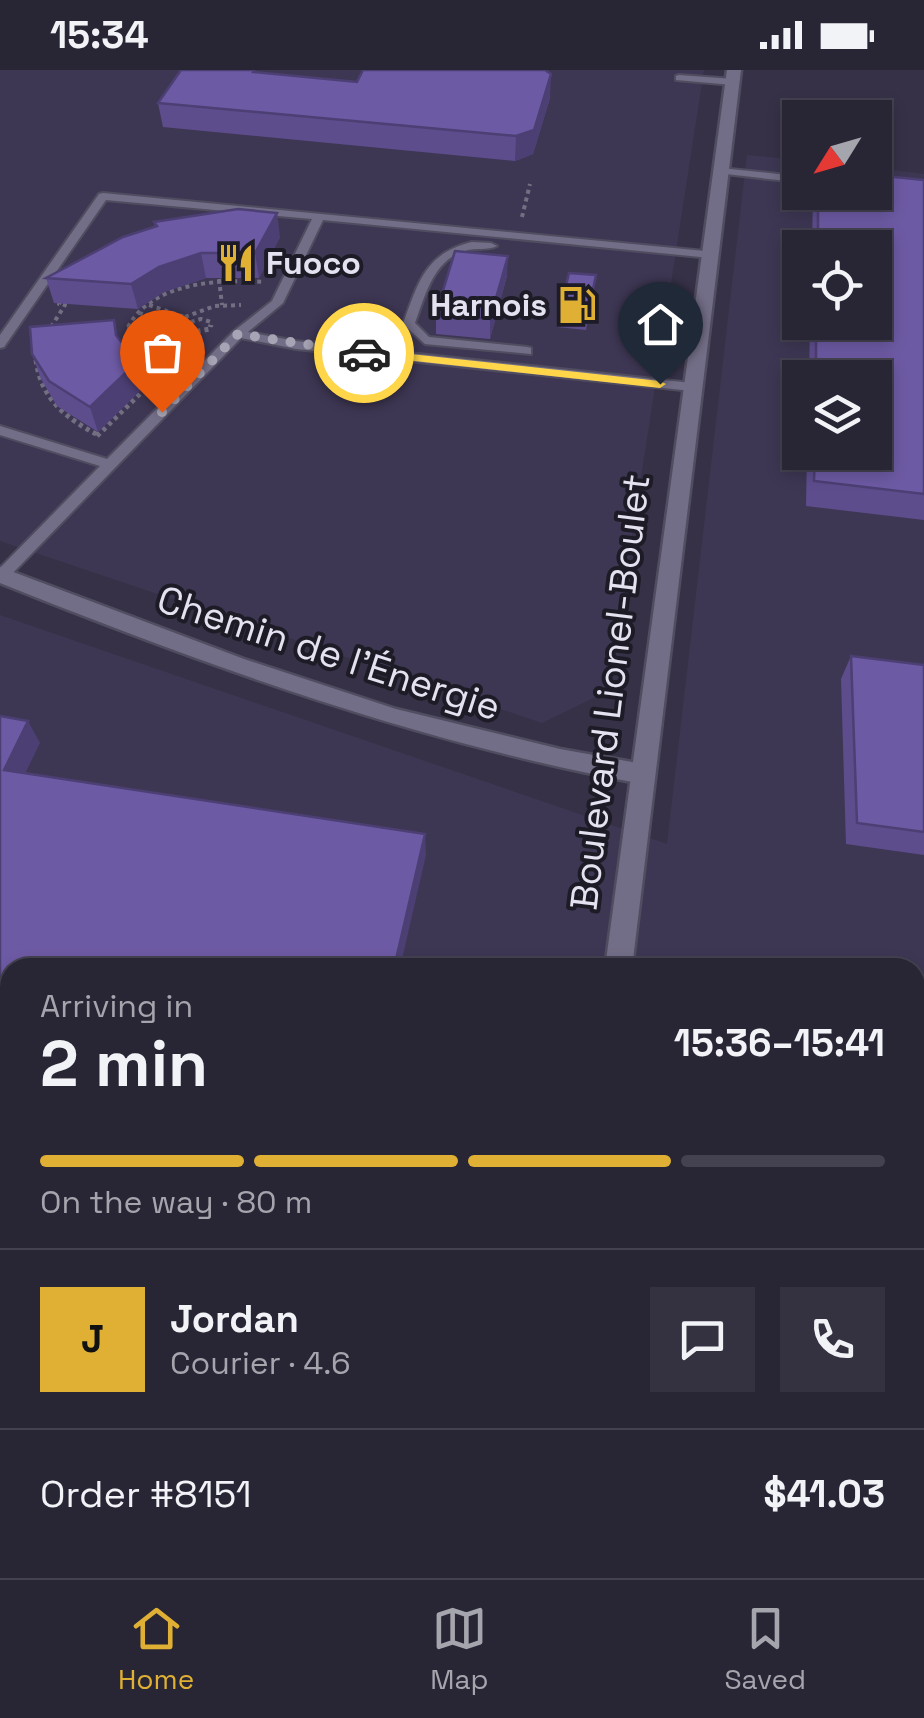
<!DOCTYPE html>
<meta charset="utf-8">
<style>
:root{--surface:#282535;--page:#343141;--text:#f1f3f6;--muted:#a5a5ad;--line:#444250;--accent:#dfb034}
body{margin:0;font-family:"Space Grotesk",sans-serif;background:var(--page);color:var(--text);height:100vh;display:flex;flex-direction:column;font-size:38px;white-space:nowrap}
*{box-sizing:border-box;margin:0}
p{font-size:32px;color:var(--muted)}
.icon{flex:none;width:55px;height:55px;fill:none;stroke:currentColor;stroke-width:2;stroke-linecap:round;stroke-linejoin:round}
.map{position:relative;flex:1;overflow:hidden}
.sheet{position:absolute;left:0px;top:888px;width:925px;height:622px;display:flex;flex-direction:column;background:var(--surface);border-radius:30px 30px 0 0;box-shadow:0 5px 15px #0003,0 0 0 2px var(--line)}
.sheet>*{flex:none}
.needle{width:65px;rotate:233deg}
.buttons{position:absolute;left:782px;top:30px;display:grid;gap:20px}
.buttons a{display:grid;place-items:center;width:110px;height:110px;border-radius:0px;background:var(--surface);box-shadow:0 5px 15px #0003,0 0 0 2px var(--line);font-size:50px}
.pin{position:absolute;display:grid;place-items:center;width:85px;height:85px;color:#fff;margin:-102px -42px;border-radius:50% 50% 50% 0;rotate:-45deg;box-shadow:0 0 10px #0007}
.pin .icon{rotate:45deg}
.courier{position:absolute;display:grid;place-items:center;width:100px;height:100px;margin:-50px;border:8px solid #ffd54a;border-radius:50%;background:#fff;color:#222;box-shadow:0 2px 12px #0007}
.summary em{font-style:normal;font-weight:800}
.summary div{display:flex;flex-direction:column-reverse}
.summary{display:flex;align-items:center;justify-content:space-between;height:170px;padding:0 40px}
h1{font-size:65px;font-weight:800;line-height:75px}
.bar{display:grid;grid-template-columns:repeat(4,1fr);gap:15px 10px;align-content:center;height:120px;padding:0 40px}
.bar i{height:12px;border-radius:8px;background:var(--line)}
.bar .current{background:var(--accent)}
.bar p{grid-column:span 4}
.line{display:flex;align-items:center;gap:25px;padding:0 40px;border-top:2px solid var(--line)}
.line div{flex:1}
.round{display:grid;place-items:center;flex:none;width:105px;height:105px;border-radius:0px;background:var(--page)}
.status{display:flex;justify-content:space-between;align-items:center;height:70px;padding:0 50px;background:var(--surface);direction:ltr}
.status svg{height:28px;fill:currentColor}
.tab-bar{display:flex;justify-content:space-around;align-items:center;height:140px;border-top:2px solid var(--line);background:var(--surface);font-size:28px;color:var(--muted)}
.tab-bar a{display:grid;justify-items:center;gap:5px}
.tab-bar .current{color:var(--accent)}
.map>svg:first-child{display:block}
.built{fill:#3e3754;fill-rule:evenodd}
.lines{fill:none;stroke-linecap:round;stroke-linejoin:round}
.stream{stroke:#515c60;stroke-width:10}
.lane-casing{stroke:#514d60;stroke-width:4}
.street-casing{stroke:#514d60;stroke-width:5}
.secondary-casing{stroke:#514d60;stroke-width:5}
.path-far1{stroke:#736f82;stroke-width:4;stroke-dasharray:4 4;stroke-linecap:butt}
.path{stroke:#736f82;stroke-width:5;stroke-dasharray:4 4;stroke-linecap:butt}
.lane{fill:#736e87;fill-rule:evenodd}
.street{fill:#736e87;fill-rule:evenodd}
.secondary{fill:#736e87;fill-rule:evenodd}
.wall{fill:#5e4d8d}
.shaded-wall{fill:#4c3f73}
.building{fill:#6d5aa4;stroke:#4c3f73;stroke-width:2.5}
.route{fill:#ffd54a}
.done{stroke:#a7a4b5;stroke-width:10;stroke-dasharray:0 18}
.labels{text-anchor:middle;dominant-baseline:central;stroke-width:8;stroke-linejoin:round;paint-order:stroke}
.far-poi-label{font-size:32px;font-weight:bold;fill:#e4e2f0;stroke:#1d1b25;text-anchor:start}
.street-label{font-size:38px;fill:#e4e2f0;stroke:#1d1b25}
</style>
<div class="status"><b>15:34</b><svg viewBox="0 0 49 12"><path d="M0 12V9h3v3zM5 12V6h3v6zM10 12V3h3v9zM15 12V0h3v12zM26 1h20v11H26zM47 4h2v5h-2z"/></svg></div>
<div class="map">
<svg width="924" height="1508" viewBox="0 0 924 1508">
<rect width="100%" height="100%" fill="#363147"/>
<path class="built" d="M0 0H704L608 621 542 653 0 471Z
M747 85 800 90V122H875V98L924 104V1508H0V545L667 774ZM800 178H875V252H800ZM800 308H875V382H800ZM10 898H915V1500H10Z"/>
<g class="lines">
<path class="stream" d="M681 892 702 898
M915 945 924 946"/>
<g class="lane-casing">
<path id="lane" d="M679 5 733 9 738 12 733 15 676 10V6Z
M721 98 787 105 792 108 787 111 717 103 716 101Z
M103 123 715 182 717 184 711 188 323 150 283 233 248 262 296 271 692 313 699 317 692 321 296 279 241 268 7 509 0 510V498L100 396 0 365V356L107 389 234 261 272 231 312 149 106 130 4 277 0 278V265L99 124Z
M472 172 491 173 497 176C487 181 476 177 465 181 434 189 425 226 415 253L429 267 527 277 531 278V284L425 274 403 254C418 213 425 183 472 172Z"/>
</g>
<g class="street-casing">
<path id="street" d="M0 497 244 589 396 639 560 679 643 694 652 697 655 704 652 711 643 714C420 673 210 597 0 513Z"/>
</g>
<g class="secondary-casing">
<path id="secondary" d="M727 0H741L632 898H605Z
M522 1500H558L557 1508H521Z"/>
</g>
<path class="path-far1" d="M522 147 530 114
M219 209 222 235
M149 235 188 248
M139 243 180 256
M185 247 215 236 241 235
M51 257 65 235 59 234 62 229
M128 257C152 212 219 209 264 212
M188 257 187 253 201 249 211 252 210 257"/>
<path class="path" d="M175 255 180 256
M187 255 189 263 210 259 211 255
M178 256 172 268 186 288
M48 261 52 255
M127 283 130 255
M36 290C41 328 65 348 98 365
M97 366 153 311 161 315"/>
<use href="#lane" class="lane"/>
<use href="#street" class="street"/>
<use href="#secondary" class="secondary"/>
</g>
<path class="wall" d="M261 3 550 28 533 84 515 91 163 57 158 33Z
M924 110V450L806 436 807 382H875V308H809L810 252H875V178H812L813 122H875Z
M154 152 280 167 259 208H206L164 222 138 239 54 233 46 208 155 157Z
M596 205 586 260 557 257 558 249Z
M507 206 490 269 436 264V244Z
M120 270 126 278 142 287 149 312 98 362 57 336 41 309 32 284Z
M851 586 924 595V785L846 774 841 609Z"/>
<path class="shaded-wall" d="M551 4 550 28 533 84 515 91 516 66Z
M277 143 280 167 259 208 255 183Z
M201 183 206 208 164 222 138 239 131 214 159 197Z
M508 186 507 206 490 269V249Z
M142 287 149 312 98 362 90 337Z
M28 651 40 673 16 722 4 700Z
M425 764 426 785 400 898H394Z
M252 1500H261L259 1508H251Z"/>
<path class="building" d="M181 0H254L253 2 357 12 363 0H545L551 4 534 60 516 66 158 33Z
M875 105 924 110V424L814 411 815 382H875V308H816V252H875V178H818V122H875Z
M238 139 277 143 255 183H201L159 197 131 214 46 208 123 167 157 156 154 152Z
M455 181 508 186 490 249 436 244Z
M569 203 596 205 586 253 558 249Z
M114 250 116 265 126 278 142 287 90 337 49 311 32 284 30 257Z
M851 586 924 595V762L857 753Z
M0 646 28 651 4 700 425 764 394 898H10V1500H252L251 1508H0Z"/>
<path class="route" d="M364 279 660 311 666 314 660 318 360 285Z"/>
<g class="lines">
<path class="done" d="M162 342 238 264 364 283"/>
</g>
<defs>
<g id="restaurant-bare" transform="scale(3)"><path d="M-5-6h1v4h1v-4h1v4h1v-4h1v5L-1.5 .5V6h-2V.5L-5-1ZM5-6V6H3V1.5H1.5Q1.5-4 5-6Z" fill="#dfb034" stroke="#1d1b25" stroke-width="2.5" paint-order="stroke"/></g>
<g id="fuel-bare" transform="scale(3)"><path d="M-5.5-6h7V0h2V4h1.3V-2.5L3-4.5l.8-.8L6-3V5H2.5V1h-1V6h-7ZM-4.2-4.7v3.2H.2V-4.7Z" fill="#dfb034" stroke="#1d1b25" stroke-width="2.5" paint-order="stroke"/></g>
</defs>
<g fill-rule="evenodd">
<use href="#restaurant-bare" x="236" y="193"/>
<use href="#fuel-bare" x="577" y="235"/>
</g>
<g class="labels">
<g class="far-poi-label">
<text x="266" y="193">Fuoco</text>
<text x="547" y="235" text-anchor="end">Harnois</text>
</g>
<g class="street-label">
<text transform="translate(329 583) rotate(18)">Chemin de l'Énergie</text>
<text transform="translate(610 622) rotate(-83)">Boulevard Lionel-Boulet</text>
</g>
</g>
</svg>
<div class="buttons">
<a><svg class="needle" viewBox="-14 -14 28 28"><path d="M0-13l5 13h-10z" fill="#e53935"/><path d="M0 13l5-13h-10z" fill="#a5a5ad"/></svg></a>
<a><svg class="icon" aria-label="locate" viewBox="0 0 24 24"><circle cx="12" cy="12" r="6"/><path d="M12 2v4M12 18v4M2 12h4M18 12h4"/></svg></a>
<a><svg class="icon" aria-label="layers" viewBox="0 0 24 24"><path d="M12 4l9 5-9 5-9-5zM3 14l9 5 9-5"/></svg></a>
</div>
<div class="pin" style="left:162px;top:342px;background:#ea580c"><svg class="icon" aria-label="bag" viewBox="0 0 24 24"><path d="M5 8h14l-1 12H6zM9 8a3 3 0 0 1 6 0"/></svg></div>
<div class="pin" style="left:660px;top:314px;background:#1f2937"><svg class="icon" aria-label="home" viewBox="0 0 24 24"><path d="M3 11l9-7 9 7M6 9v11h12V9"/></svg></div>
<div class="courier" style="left:364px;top:283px"><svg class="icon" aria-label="car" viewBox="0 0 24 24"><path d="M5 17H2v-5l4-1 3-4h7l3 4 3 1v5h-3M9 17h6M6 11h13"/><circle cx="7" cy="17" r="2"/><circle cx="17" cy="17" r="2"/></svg></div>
<section class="sheet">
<div class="summary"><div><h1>2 min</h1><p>Arriving in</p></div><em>15:36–15:41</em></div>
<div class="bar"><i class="current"></i><i class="current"></i><i class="current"></i><i></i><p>On the way · 80 m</p></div>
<div class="line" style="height:180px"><b class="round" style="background:var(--accent);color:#111">J</b><div><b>Jordan</b><p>Courier · 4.6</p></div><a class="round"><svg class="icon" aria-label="chat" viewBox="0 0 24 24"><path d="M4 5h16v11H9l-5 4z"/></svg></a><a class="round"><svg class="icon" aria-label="phone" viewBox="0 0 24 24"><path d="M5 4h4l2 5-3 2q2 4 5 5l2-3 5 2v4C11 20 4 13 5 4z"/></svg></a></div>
<div class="line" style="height:130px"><div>Order #8151</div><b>$41.03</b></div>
</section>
</div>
<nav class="tab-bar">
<a class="current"><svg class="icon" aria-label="home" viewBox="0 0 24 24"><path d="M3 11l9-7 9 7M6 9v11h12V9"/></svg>Home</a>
<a><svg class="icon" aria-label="map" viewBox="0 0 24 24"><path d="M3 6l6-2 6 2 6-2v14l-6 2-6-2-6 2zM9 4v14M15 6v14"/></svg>Map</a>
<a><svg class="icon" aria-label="saved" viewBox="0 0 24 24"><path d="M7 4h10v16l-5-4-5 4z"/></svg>Saved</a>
</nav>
